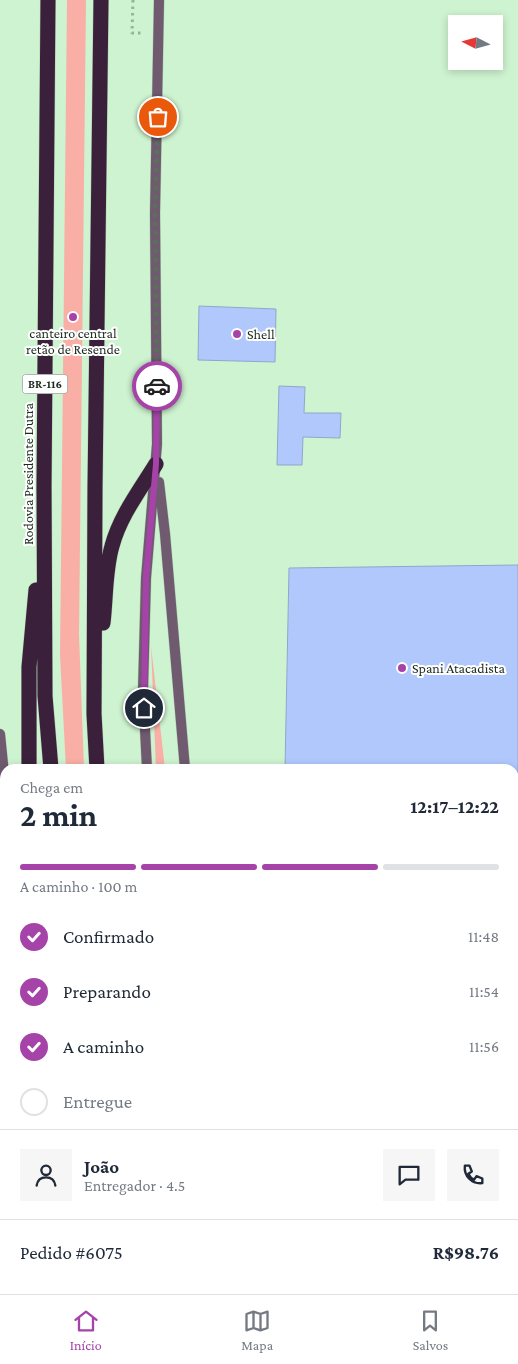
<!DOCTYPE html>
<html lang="pt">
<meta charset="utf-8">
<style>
:root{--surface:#fff;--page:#f6f6f7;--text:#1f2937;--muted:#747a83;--line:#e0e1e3;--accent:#a643a9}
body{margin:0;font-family:"Crimson Pro",serif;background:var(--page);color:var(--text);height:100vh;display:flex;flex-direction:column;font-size:19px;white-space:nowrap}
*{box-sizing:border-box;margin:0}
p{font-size:16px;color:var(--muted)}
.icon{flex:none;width:28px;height:28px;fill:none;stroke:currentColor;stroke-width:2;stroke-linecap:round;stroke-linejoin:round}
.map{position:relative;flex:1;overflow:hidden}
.side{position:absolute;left:0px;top:764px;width:519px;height:531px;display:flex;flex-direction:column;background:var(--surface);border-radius:15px 15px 0 0;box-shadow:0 2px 8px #0003}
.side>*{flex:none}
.needle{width:32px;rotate:276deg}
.fabs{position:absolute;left:448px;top:15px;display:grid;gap:10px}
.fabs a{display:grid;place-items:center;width:55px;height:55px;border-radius:0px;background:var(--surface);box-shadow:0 2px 8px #0003;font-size:25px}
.pin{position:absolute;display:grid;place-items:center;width:42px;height:42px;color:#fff;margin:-21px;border:2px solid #fff;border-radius:50%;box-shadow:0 1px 5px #0007}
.courier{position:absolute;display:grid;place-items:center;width:50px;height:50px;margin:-25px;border:4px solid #a643a9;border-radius:50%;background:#fff;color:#222;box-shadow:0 1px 6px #0007}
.summary em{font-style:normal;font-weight:700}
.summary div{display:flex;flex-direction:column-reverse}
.summary{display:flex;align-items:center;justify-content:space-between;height:85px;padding:0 20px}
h1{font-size:32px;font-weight:700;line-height:38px}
.bar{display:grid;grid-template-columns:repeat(4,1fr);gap:8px 5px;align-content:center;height:60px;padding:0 20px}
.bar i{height:6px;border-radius:4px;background:var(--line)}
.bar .active{background:var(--accent)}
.bar p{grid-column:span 4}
.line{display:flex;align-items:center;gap:12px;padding:0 20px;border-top:1px solid var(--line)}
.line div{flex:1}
.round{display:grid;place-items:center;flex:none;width:52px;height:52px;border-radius:0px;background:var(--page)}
ol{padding:0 20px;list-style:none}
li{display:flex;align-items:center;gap:15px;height:55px}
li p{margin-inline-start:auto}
li .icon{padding:5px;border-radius:50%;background:var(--accent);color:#fff;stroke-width:4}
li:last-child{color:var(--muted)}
li i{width:28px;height:28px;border:2px solid var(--line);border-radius:50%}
.tab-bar{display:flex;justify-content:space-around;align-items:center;height:70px;border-top:1px solid var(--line);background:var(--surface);font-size:14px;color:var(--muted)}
.tab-bar a{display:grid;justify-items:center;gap:2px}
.tab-bar .active{color:var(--accent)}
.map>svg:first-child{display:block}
.green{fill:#f9afa6}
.building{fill:#b1c8fd;stroke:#93a4cb}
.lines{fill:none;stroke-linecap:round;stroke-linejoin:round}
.secondary-casing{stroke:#aecfb0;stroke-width:11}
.motorway-casing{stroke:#aecfb0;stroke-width:16}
.path{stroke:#96b398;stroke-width:3;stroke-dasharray:2.5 4;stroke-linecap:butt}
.secondary{stroke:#6f5a6f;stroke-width:10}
.motorway{stroke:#3b203b;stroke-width:15}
.done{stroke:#5b705c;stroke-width:5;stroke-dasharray:0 9}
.route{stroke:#a643a9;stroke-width:6}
.poi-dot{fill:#a643a9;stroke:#fff;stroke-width:2}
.labels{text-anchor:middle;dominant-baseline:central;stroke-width:4;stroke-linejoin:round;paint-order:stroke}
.shield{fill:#fff;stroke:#616a62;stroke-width:1}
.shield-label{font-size:12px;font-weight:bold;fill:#1d2a1e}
.poi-label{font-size:14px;fill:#1d2a1e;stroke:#fff;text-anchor:start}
.street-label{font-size:14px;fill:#1d2a1e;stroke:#fff}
</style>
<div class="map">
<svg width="518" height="1294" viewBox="0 0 518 1294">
<rect width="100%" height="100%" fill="#cef3d0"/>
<path class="green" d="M67 0H86L79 634 84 769H66L60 655Z
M151 646 165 769H156Z
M5 1131V1290H94L95 1294H0V1133Z
M202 1290H297L306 1294H203Z"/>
<path class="building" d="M199 306 276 309 275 362 198 360Z
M279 386 305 387 304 413H341L340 438 303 437 302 465H277Z
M518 565V832H514V769H285L289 568Z"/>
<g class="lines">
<g class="secondary-casing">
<path id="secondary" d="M159 482 165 534 185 769
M0 734 5 784
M147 769 143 690 146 578 157 444 155 213 159 0
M0 854 5 847
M0 916 5 924
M0 1026 5 1002
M0 1128 5 1126
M514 1238 518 1230
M109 1290 111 1294
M316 1290 324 1294
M425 1290 430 1294
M442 1294 445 1290"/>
</g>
<g class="motorway-casing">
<path id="motorway" d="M48 0 44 486 45 696 51 769
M103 623C106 597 105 570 112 546 120 516 140 490 156 464
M29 769V667L36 590
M97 769 94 714 95 488 101 0
M146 1290 147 1294
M177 1290 178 1294"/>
</g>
<path class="path" d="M133 0 132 33H144"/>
<use href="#secondary" class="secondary"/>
<use href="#motorway" class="motorway"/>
</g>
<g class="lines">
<path class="done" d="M157 386 155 213 158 117"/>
<path class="route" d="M144 708 146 578 156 464 157 386"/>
</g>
<g class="poi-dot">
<circle cx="73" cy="317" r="5"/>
<circle cx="237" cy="334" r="5"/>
<circle cx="402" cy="668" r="5"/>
</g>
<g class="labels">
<rect class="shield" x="22.5" y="374.5" width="45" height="19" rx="4"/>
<g class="shield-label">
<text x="45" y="384">BR-116</text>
</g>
<g class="poi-label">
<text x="73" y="333" text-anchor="middle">canteiro central<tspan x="73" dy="16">retão de Resende</tspan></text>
<text x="247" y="334">Shell</text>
<text x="412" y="668">Spani Atacadista</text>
</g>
<g class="street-label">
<text transform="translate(28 474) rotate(-90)">Rodovia Presidente Dutra</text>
</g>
</g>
</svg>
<div class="fabs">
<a><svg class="needle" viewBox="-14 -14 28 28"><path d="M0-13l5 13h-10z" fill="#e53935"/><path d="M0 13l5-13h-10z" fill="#747a83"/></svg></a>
</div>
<div class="pin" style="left:158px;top:117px;background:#ea580c"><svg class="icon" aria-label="bag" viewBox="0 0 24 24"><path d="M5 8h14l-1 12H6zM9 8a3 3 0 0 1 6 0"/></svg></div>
<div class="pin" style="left:144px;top:708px;background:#1f2937"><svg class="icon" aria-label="home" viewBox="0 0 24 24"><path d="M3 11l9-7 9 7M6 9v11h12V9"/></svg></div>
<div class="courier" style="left:157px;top:386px"><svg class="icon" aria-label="car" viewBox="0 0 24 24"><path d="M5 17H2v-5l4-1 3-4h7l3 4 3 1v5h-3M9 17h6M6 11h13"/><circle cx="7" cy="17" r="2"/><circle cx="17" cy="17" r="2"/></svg></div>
<section class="side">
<div class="summary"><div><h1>2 min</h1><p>Chega em</p></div><em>12:17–12:22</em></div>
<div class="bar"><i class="active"></i><i class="active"></i><i class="active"></i><i></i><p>A caminho · 100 m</p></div>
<ol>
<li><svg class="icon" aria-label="check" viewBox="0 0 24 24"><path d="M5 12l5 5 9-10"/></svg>Confirmado<p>11:48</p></li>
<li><svg class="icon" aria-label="check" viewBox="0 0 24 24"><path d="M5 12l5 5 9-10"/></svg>Preparando<p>11:54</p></li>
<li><svg class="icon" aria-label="check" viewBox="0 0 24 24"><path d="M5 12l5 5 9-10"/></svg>A caminho<p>11:56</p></li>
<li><i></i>Entregue</li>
</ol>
<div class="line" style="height:90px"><a class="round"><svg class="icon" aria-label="person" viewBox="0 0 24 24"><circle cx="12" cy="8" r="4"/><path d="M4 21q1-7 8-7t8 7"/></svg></a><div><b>João</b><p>Entregador · 4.5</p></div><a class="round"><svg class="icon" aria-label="chat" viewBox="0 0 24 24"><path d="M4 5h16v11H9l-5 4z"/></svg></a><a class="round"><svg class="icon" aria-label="phone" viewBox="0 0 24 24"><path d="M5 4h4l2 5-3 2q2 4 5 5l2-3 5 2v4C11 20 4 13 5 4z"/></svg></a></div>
<div class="line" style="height:65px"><div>Pedido #6075</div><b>R$98.76</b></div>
</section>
</div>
<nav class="tab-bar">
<a class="active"><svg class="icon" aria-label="home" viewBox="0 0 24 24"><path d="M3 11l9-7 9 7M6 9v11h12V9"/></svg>Início</a>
<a><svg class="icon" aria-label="map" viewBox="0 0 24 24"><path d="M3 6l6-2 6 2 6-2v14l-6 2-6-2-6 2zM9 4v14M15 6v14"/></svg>Mapa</a>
<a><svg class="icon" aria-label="saved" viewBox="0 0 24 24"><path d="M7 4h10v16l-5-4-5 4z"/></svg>Salvos</a>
</nav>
